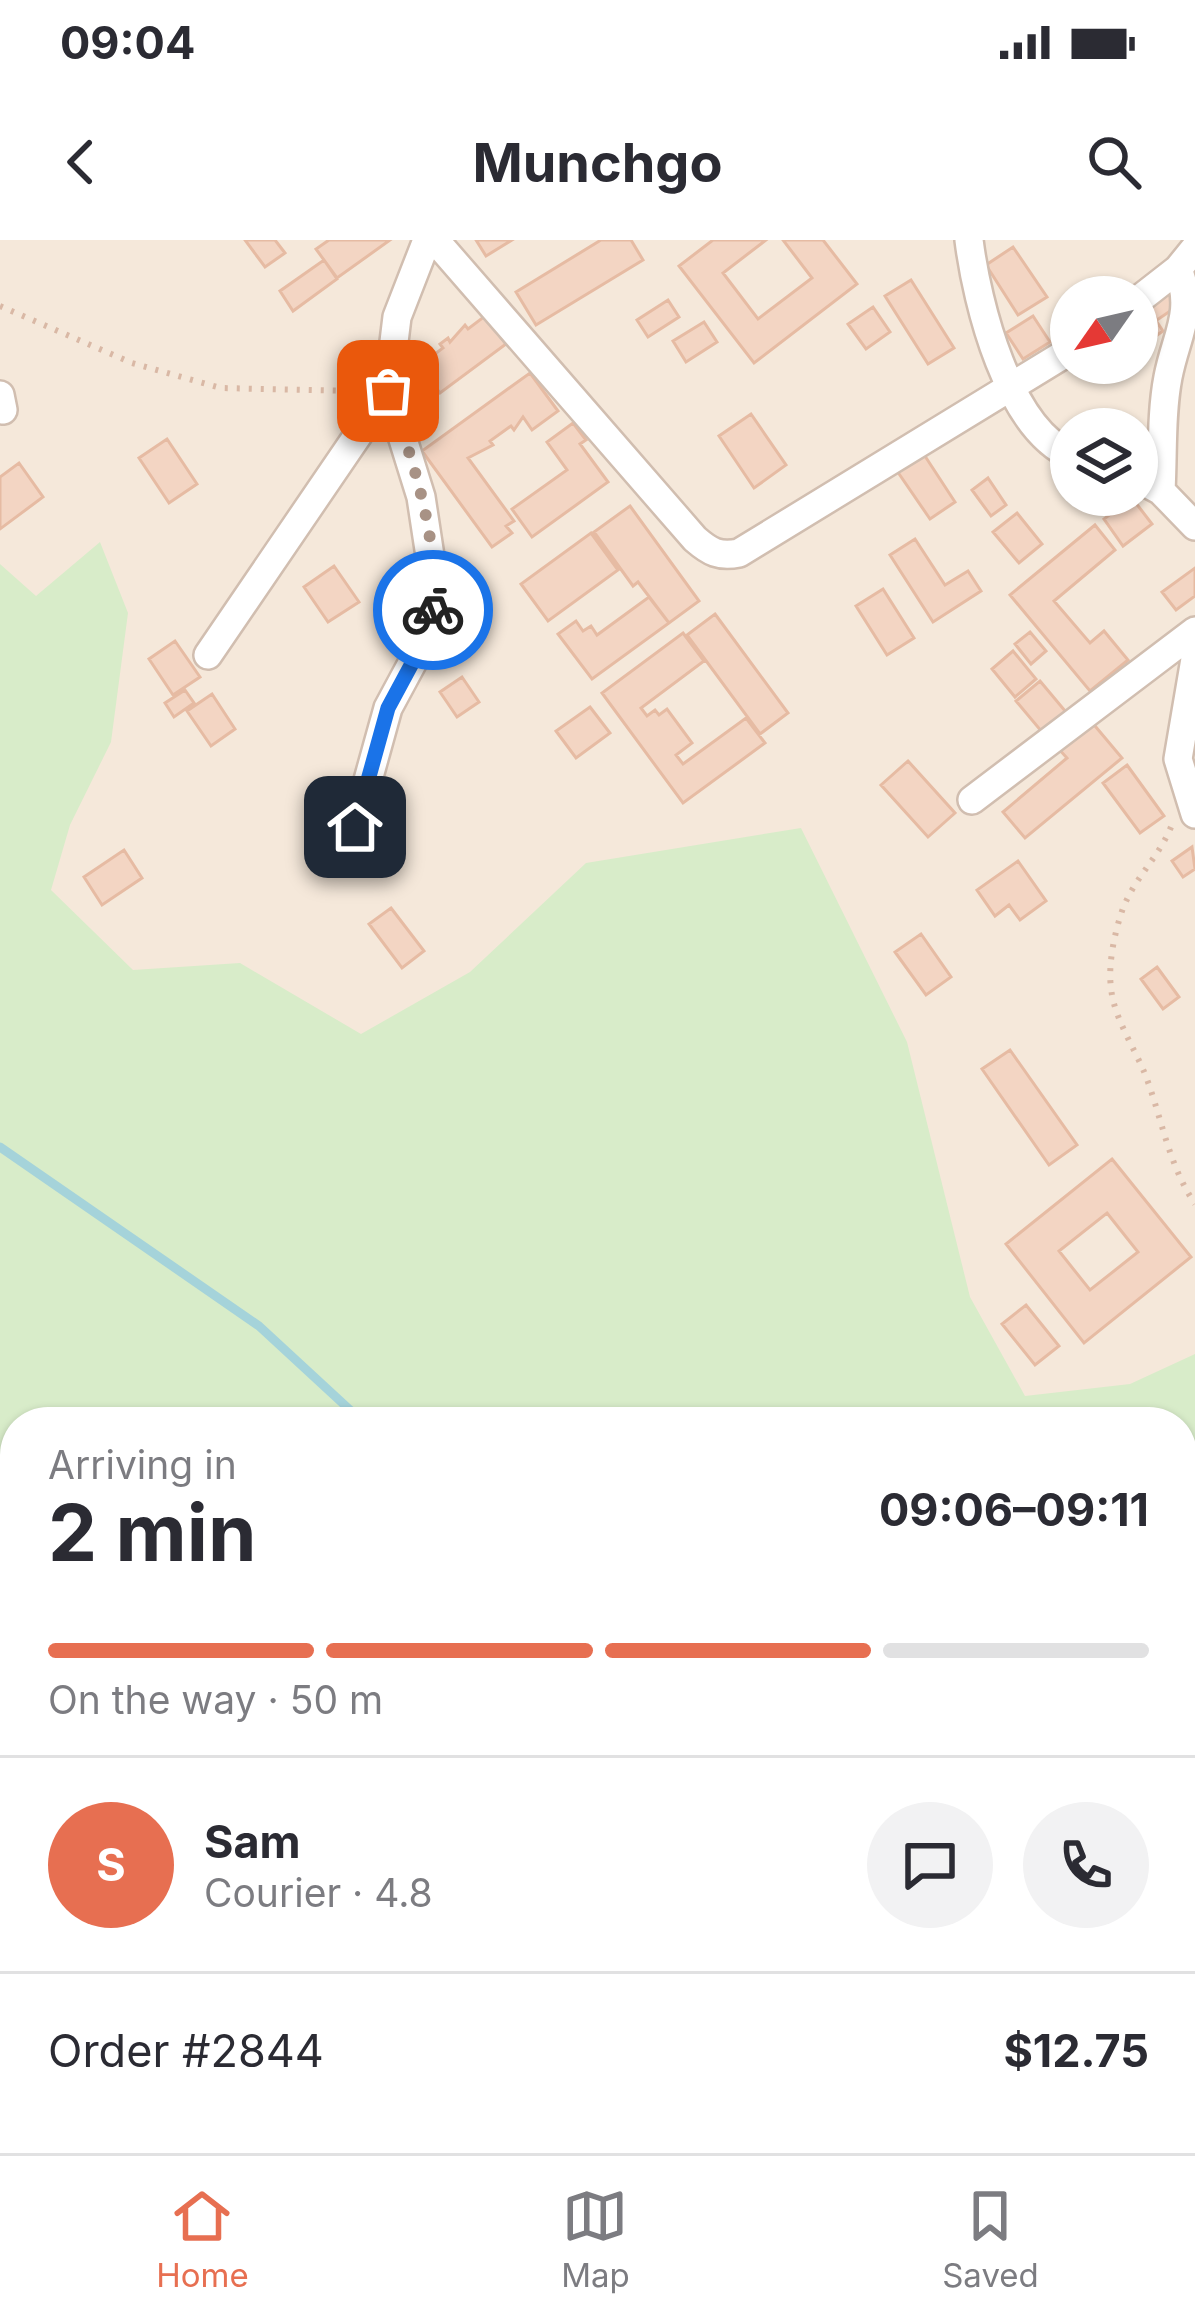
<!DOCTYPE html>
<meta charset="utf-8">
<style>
:root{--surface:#fff;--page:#f2f2f3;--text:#2b2b33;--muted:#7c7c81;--line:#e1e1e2;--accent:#e76f51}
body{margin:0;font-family:Inter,sans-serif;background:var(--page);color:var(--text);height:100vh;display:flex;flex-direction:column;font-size:45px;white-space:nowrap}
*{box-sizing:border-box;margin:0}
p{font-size:39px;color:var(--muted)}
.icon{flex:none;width:66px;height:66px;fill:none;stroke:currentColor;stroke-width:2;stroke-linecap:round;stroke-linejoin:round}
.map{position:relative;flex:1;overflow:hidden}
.panel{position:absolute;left:0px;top:1167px;width:1197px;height:747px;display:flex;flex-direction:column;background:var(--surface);border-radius:48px 48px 0 0;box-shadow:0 3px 9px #0004}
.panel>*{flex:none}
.needle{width:78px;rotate:236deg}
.fabs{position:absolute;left:1050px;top:36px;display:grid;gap:24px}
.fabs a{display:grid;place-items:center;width:108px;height:108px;border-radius:50%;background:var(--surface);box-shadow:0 3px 9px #0004;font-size:60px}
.pin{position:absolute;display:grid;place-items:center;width:102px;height:102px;color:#fff;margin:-51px;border-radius:24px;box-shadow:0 6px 18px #0006}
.courier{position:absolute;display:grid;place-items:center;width:120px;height:120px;margin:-60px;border:9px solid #1a73e8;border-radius:50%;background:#fff;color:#222;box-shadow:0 3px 15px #0007}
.head em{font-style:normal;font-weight:700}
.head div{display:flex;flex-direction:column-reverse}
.head{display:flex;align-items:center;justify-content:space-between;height:204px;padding:0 48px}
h1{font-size:78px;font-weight:700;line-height:90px}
.bar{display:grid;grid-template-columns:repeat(4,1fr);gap:18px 12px;align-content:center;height:144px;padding:0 48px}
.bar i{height:15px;border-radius:9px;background:var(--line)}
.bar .on{background:var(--accent)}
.bar p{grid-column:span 4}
.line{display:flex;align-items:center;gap:30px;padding:0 48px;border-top:3px solid var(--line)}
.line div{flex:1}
.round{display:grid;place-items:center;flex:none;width:126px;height:126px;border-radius:63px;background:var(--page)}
.status{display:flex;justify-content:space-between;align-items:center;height:84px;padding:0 60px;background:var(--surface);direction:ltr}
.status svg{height:33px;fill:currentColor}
header{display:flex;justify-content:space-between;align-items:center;height:156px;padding:0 48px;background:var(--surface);font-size:54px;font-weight:700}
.dock{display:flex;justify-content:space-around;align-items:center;height:168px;border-top:3px solid var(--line);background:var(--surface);font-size:33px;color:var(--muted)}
.dock a{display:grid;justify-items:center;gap:6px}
.dock .on{color:var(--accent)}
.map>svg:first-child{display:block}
.residential{fill:#f5e8da;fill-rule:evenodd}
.green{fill:#d8ecc9}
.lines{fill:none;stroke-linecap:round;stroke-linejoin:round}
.stream{stroke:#a5d3da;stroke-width:9}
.building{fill:#f3d5c3;stroke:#e6bba3;stroke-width:3;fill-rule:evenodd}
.street-casing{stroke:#d1beb0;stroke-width:32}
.path{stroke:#d9b8a5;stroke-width:6;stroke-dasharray:3 9;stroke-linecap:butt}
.street{stroke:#fff;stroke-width:27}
.done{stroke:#a89285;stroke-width:12;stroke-dasharray:0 21.6}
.route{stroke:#1a73e8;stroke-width:15}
</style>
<div class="status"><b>09:04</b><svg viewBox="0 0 49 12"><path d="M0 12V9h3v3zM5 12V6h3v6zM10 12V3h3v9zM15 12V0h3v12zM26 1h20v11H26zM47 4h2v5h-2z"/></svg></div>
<header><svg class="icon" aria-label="back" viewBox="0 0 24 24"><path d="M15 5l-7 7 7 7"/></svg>Munchgo<svg class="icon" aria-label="search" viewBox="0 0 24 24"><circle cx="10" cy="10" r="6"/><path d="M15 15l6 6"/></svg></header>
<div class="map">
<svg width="1195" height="1913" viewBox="0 0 1195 1913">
<rect width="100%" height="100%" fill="#fdf6ec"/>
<path class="residential" d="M0 0H1195V1292L1182 1182H918L0 723ZM1071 57H1137V123H1071ZM1071 189H1137V255H1071Z"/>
<path class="green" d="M100 302 128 373 111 502 70 585 51 650 133 730 240 723 361 794 470 732 586 623 801 588 907 802 970 1057 1025 1156 1130 1144 1195 1114V1627L1182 1641V1182H15V1357L0 1350V324L36 356Z"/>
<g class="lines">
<path class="stream" d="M0 907 259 1086 363 1182"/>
</g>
<path class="building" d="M245 0H275L285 13 265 27Z
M329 0H390L337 38 316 9Z
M476 0H512L486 16Z
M601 0H631L643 20 536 85 516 52Z
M713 0H766L723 33 758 79 812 38 783 0H823L857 44 754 123 679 26Z
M1013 7 1047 57 1018 75 986 25Z
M324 20 337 39 293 71 280 51Z
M911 40 954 108 928 124 885 56Z
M1171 47 1182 63 1157 80 1146 63Z
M668 60 679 77 648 97 637 80Z
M1145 64 1163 91 1137 109V70Z
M873 67 890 92 866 109 848 84Z
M485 76 506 104 440 153 419 126 443 108 440 104 448 98 450 102 465 85 468 89Z
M1033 76 1050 102 1023 119 1006 93Z
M704 82 717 102 686 122 673 101Z
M530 133 558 171 532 190 523 177 514 190 511 186 490 201 493 205 468 218 514 281 506 286 512 293 492 307 422 211Z
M751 174 786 225 754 248 719 196Z
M573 183 586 200 580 204 608 242 532 297 512 269 567 230 547 202Z
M167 199 197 244 169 263 139 218Z
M921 210 955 262 930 279 895 228Z
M19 223 43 257 0 289V237Z
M988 238 1006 265 991 276 972 250Z
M1132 258 1152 284 1123 306 1104 279Z
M630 266 699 361 669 383 638 342 633 346 594 292Z
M1017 273 1042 304 1019 323 993 292Z
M1095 285 1115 310 1054 361 1090 403 1104 391 1128 420 1090 451 1010 355Z
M591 293 618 330 548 381 521 344Z
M915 299 945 345 968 331 981 351 933 382 890 315Z
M334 326 359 362 328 382 304 347Z
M1195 328V356L1176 370 1162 352Z
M883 349 914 398 887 415 856 366Z
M649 357 669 383 592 439 558 394 576 381 583 391 591 386 597 395Z
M715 374 788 473 760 494 687 395Z
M1030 392 1046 411 1031 424 1015 404Z
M683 393 704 421 641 468 647 476 655 470 659 475 667 469 692 503 676 515 683 524 746 478 765 503 683 563 602 453Z
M175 401 200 437 173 455 149 419Z
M1013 411 1036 439 1015 457 992 429Z
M462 437 479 462 457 477 440 452Z
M1040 441 1066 472 1042 492 1016 461Z
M185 450 194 463 174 477 165 463Z
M212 454 235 489 211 506 187 471Z
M590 467 610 493 576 518 556 491Z
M1090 480 1122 518 1025 598 1003 572 1067 518 1057 507Z
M908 521 955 573 928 597 881 545Z
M1127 525 1164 576 1140 593 1103 543Z
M1192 607 1195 629 1183 637 1172 621Z
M124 610 142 638 102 665 84 637Z
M1018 621 1046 661 1020 680 1009 665 995 676 977 650Z
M391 668 424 711 402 728 369 684Z
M921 694 951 737 926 755 895 712Z
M1157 727 1179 757 1163 769 1141 739Z
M1010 810 1077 905 1049 925 982 829Z
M1112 919 1191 1017 1084 1103 1006 1004ZM1107 973 1138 1012 1090 1050 1059 1011Z
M1026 1065 1059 1106 1035 1125 1002 1084Z"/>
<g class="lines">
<g class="street-casing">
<path id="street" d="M435 0 695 299C710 312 719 317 739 313L1071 110
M969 0C977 64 1008 188 1071 215
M1137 61 1178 29 1195 8
M0 155 3 170
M1137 238 1161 251 1195 286
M1161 251C1163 214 1161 173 1168 137 1176 95 1195 72 1178 29
M208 415 388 151
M1195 419 1178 519 1195 574
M972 560 1195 391
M355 587 388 468 430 390 435 349 421 257 388 151 397 77 427 0"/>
</g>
<path class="path" d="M0 66 132 123 221 148 353 151
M1171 587C1158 619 1132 640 1121 674 1114 696 1108 725 1111 748 1114 778 1134 807 1145 834 1162 878 1168 924 1195 964"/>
<use href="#street" class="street"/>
</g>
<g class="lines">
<path class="done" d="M388 151C412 215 440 302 433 370"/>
<path class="route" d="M355 587 388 468 430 390 433 370"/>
</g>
</svg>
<div class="fabs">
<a><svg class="needle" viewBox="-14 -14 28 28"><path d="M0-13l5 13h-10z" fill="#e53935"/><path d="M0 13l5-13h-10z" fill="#7c7c81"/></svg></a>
<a><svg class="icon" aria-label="layers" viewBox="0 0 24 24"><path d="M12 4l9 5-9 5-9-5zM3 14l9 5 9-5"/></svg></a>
</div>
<div class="pin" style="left:388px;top:151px;background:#ea580c"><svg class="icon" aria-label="bag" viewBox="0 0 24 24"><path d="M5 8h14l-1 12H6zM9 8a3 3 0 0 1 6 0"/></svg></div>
<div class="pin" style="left:355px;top:587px;background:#1f2937"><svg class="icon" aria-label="home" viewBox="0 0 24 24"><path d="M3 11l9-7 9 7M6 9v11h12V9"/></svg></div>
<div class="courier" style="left:433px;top:370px"><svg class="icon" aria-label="bike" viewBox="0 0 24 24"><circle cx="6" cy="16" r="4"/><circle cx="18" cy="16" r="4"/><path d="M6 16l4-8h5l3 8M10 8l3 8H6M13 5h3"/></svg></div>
<section class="panel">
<div class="head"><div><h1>2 min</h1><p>Arriving in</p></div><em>09:06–09:11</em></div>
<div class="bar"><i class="on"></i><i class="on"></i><i class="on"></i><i></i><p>On the way · 50 m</p></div>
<div class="line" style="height:216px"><b class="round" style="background:var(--accent);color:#fff">S</b><div><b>Sam</b><p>Courier · 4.8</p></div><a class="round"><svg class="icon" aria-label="chat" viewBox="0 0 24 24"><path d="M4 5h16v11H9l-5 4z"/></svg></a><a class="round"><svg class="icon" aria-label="phone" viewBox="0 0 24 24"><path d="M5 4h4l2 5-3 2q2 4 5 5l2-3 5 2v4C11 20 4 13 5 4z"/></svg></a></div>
<div class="line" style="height:156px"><div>Order #2844</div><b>$12.75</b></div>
</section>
</div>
<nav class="dock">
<a class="on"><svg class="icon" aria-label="home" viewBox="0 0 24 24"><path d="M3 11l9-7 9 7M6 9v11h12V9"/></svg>Home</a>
<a><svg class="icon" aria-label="map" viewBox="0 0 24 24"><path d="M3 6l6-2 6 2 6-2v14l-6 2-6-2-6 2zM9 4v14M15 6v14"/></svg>Map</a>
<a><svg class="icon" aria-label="saved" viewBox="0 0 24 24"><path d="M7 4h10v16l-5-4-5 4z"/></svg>Saved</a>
</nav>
